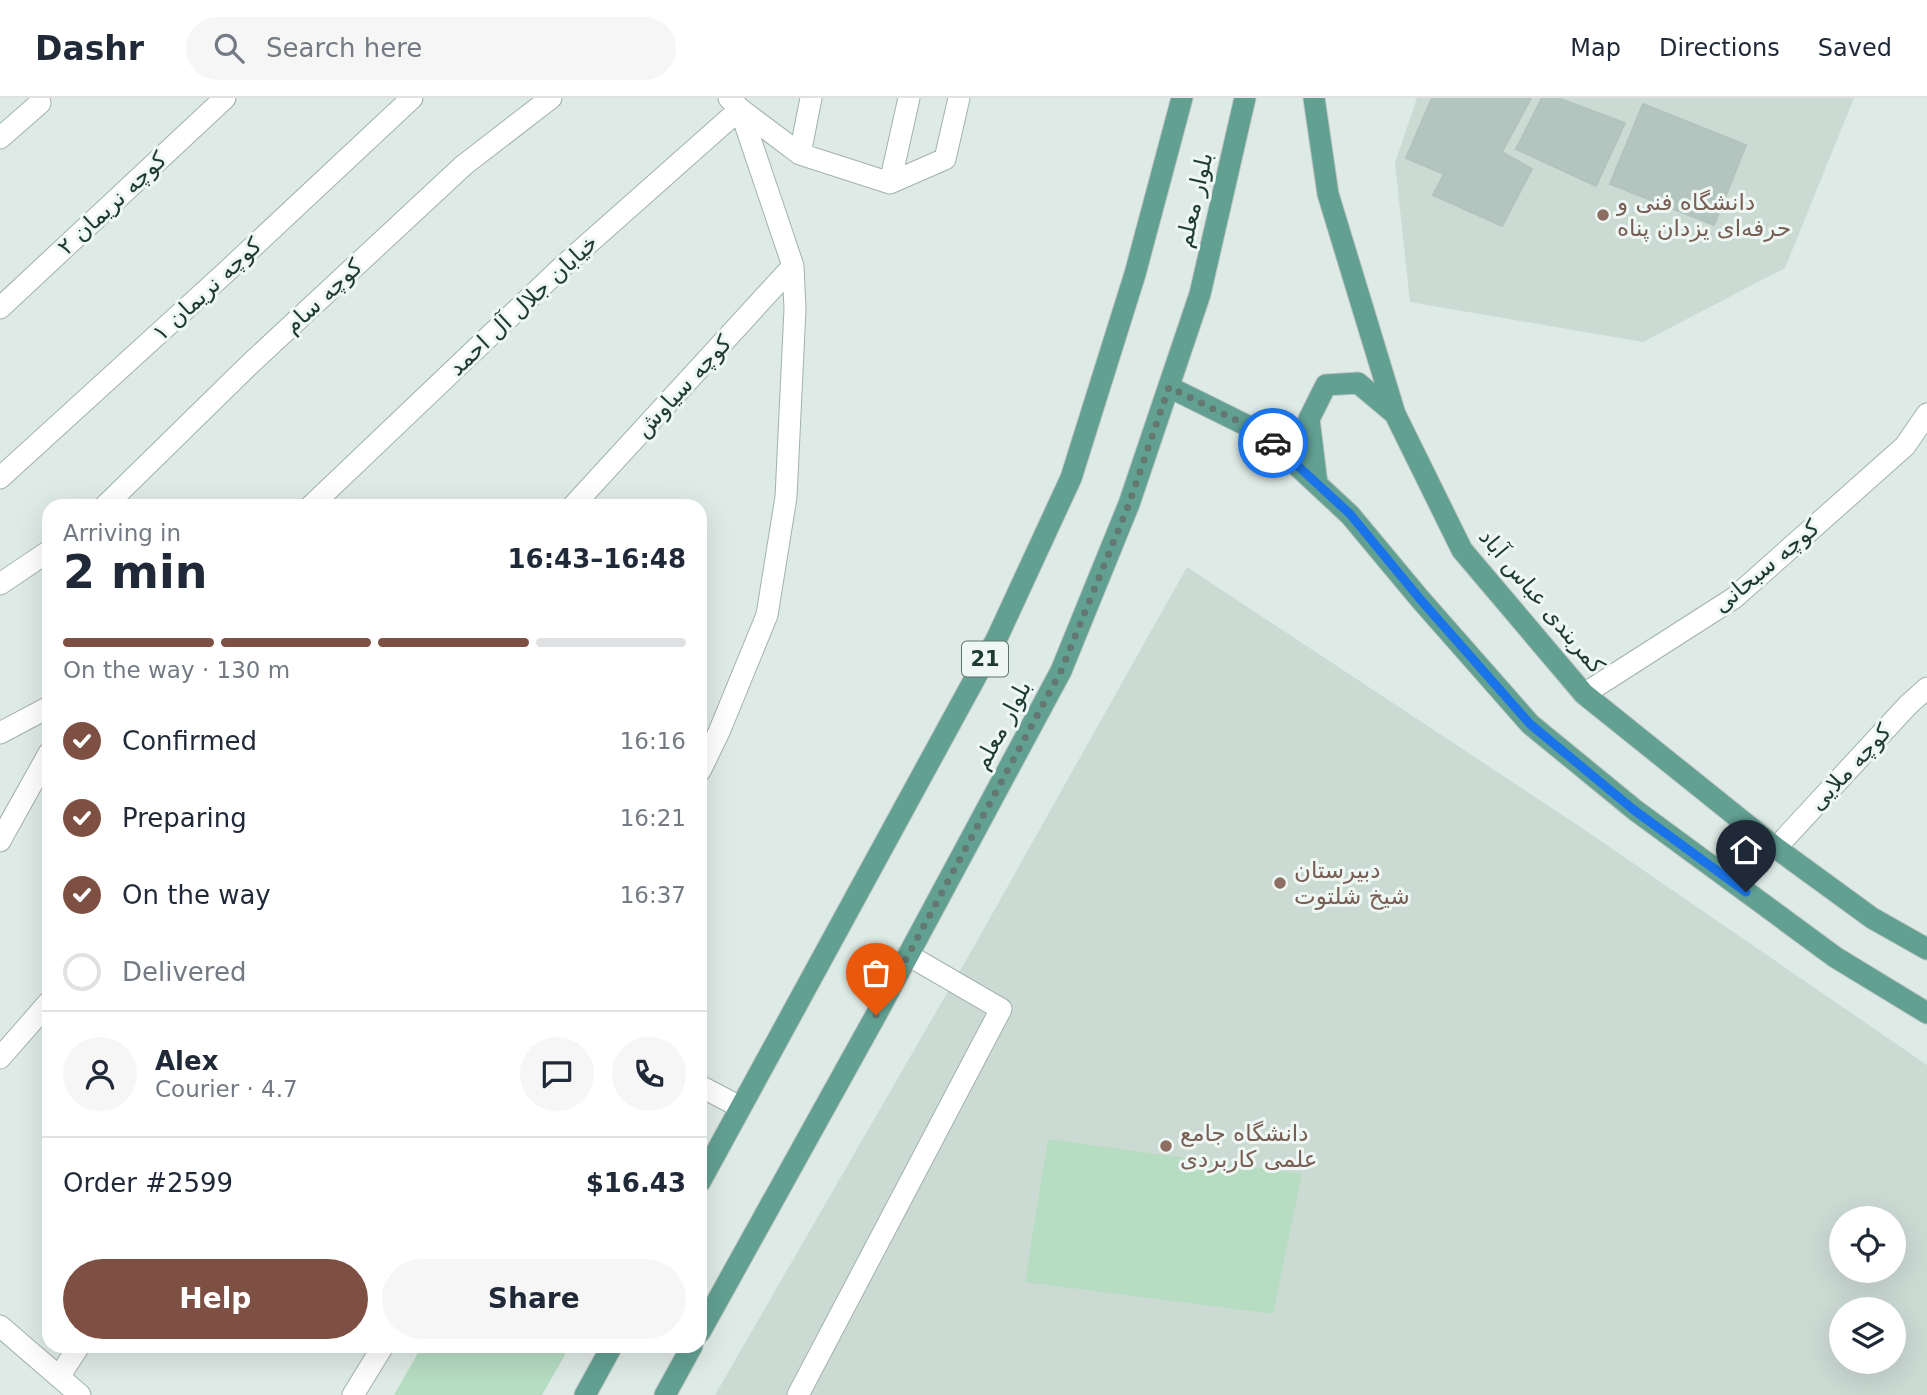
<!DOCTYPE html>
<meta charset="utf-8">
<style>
:root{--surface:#fff;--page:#f6f6f7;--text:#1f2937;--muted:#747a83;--line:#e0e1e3;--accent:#7e5044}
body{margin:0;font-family:"DejaVu Sans","Noto Sans Arabic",sans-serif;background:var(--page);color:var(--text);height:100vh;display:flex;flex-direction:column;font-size:26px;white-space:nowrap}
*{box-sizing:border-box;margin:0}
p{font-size:23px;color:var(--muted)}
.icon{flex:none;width:38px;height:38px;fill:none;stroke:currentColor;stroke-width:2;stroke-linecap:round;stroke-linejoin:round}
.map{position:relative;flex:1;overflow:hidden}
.sheet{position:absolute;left:42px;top:401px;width:665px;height:854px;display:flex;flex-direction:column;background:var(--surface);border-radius:21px;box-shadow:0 7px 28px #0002}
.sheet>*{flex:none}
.tools{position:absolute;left:1829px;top:1108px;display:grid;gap:14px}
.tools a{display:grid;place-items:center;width:77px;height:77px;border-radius:50%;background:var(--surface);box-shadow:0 7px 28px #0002;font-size:35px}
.pin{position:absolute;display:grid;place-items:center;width:60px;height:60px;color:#fff;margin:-72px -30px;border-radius:50% 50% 50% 0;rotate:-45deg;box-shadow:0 0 7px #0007}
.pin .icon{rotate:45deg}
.courier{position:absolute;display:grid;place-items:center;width:70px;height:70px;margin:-35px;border:5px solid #1a73e8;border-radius:50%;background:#fff;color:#222;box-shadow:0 2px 9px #0007}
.headline em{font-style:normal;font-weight:800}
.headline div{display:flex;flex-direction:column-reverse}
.headline{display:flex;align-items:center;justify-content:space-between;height:119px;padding:0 21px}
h1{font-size:46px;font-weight:800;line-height:52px}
.bar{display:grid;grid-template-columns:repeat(4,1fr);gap:10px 7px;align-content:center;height:84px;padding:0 21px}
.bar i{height:9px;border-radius:5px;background:var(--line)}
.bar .on{background:var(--accent)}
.bar p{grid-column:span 4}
.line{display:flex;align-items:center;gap:18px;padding:0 21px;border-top:2px solid var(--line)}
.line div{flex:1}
.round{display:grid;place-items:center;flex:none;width:74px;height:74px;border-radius:37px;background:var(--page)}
ol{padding:0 21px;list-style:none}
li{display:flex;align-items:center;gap:21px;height:77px}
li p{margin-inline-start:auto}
li .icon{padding:7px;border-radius:50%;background:var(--accent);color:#fff;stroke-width:4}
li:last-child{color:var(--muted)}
li i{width:38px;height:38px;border:4px solid var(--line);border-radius:50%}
.primary-button{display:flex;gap:14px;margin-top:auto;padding:14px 21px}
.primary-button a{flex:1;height:80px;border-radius:42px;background:var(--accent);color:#fff;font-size:28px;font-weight:800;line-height:80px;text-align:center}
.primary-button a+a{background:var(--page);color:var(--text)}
header{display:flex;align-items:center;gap:42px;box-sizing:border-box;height:98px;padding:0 35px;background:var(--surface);border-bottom:2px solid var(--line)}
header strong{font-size:33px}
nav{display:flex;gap:38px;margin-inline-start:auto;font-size:24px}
.search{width:490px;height:63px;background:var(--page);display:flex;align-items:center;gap:18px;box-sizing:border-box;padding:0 24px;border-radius:38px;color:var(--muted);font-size:26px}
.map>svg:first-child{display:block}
.built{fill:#ccdad4;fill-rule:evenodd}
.green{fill:#b6dcc2}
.building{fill:#b3c5be;stroke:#b1c3bc;stroke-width:2}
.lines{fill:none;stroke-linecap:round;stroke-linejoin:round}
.minor-casing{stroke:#a1b2ac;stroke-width:23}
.major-casing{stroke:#bcc4c2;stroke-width:23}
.minor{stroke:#fff;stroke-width:21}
.major{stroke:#62a092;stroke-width:21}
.done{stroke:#627871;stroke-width:7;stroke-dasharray:0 12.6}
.route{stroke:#1a73e8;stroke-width:9}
.education-dot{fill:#8d6e63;stroke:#eef7f3;stroke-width:2.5}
.labels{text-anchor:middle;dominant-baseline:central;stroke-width:6;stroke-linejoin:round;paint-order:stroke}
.shield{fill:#eef7f3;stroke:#5d736d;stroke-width:2}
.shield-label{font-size:21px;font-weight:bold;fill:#1f3a33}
.street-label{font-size:23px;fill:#1f3a33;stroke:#eef7f3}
.education-label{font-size:23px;fill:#785e54;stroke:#eef7f3;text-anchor:start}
</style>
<header>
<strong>Dashr</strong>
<div class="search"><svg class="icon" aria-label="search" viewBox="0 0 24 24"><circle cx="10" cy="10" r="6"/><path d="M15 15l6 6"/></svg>Search here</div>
<nav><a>Map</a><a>Directions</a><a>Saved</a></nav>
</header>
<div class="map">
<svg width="1927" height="1297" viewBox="0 0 1927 1297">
<rect width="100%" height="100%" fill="#deeae5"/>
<path class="built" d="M1417 0H1854L1785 170 1643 244 1410 204 1395 65Z
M1187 469 1579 728 1927 967V1297H715L977 843ZM1841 1120H1894V1172H1841ZM1841 1211H1894V1264H1841Z"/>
<path class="green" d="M1048 1041 1302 1076 1273 1216 1025 1184Z
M422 1248H570L542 1297H394Z"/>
<path class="building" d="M1432 0H1531L1502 54 1532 71 1502 128 1433 97 1444 76 1406 60Z
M1542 0H1558L1625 25 1596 88 1516 51Z
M1643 6 1746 47 1714 127 1610 86Z"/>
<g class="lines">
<g class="minor-casing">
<path id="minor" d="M729 0 740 11 800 56 890 85 945 61 959 0
M0 40 40 5
M800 56 811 0
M890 85 909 0
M0 210 225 0
M0 380 225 175 412 0
M105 408 251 265 464 67 551 0
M311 408 563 168 740 11
M573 408 793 168
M0 486 49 453
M1584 596 1734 500 1905 348 1927 316
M0 635 49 609
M700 673 719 634 767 517 786 399 795 211 793 168 740 11
M0 743 49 655
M1776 750 1908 607 1927 590
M0 960 49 904
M700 988 740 1009
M0 1228 80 1297
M59 1279 79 1248
M353 1297 383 1248
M798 1297 1001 911 908 857"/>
</g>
<g class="major-casing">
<path id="major" d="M1314 0 1328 96 1395 316 1462 452 1584 596 1776 750 1872 820 1927 851
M1169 289 1262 335 1350 417 1420 501 1530 626 1635 712 1835 859 1927 915
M1317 386 1309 321 1326 287 1358 285 1395 316
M700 1084 997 540 1071 380 1135 176 1182 0
M700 1234 876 917 1061 573 1129 406 1200 196 1245 0
M585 1297 612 1248
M665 1297 692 1248"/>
</g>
<use href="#minor" class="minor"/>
<use href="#major" class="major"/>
</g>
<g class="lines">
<path class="done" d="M876 917 1061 573 1129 406 1169 289 1262 335 1273 345"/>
<path class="route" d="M1273 345 1350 416 1420 501 1530 626 1634 712 1746 794"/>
</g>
<g class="education-dot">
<circle cx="1603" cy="117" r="7"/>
<circle cx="1280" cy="785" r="7"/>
<circle cx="1166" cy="1048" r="7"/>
</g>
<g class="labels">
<rect class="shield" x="962" y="543.5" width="46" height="35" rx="5"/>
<g class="shield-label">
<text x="985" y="561">21</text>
</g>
<g class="street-label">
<text transform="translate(1194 102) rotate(-77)">بلوار معلم</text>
<text transform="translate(112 105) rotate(-43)">کوچه نریمان ۲</text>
<text transform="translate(207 191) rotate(-43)">کوچه نریمان ۱</text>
<text transform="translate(323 198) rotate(-43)">کوچه سام</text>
<text transform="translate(523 207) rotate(-43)">خیابان جلال آل احمد</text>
<text transform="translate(683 288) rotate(-47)">کوچه سیاوش</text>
<text transform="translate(1766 468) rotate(-40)">کوچه سبحانی</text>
<text transform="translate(1542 503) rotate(50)">کمربندی عباس آباد</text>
<text transform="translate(1002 627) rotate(-62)">بلوار معلم</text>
<text transform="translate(1850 669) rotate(-47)">کوچه ملایی</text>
</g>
<g class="education-label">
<text x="1617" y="104">دانشگاه فنی و<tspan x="1617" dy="26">حرفه‌ای یزدان پناه</tspan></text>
<text x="1294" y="772">دبیرستان<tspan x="1294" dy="26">شیخ شلتوت</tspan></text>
<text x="1180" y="1035">دانشگاه جامع<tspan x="1180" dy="26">علمی کاربردی</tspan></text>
</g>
</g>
</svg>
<div class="tools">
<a><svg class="icon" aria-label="locate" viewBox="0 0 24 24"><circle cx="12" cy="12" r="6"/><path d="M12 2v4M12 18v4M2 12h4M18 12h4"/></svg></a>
<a><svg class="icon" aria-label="layers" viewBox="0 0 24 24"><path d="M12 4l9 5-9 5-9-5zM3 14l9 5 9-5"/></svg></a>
</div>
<div class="pin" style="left:876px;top:917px;background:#ea580c"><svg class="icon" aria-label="bag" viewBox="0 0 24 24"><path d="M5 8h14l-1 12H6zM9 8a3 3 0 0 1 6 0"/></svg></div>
<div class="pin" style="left:1746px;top:794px;background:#1f2937"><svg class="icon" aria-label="home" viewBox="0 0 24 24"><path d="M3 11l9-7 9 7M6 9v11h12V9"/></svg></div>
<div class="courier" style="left:1273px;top:345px"><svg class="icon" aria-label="car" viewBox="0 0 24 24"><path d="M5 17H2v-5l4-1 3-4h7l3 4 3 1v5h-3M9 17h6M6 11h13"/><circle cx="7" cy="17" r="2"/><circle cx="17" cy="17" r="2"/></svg></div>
<section class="sheet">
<div class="headline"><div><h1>2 min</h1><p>Arriving in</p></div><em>16:43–16:48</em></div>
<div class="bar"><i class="on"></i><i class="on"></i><i class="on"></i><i></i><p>On the way · 130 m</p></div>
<ol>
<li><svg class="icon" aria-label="check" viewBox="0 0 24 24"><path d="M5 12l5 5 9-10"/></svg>Confirmed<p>16:16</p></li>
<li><svg class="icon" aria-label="check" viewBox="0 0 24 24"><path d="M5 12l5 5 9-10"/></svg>Preparing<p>16:21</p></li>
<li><svg class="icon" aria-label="check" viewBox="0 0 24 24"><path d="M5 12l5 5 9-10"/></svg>On the way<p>16:37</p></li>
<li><i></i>Delivered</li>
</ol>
<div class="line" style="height:126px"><a class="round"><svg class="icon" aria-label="person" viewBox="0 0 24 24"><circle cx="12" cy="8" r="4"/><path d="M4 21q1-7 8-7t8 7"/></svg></a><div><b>Alex</b><p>Courier · 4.7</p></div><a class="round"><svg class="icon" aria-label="chat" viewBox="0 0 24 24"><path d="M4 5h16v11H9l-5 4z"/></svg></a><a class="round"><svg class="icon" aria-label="phone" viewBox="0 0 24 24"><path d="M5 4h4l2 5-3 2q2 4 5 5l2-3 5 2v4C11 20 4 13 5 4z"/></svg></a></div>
<div class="line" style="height:91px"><div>Order #2599</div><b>$16.43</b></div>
<div class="primary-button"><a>Help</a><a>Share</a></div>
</section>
</div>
